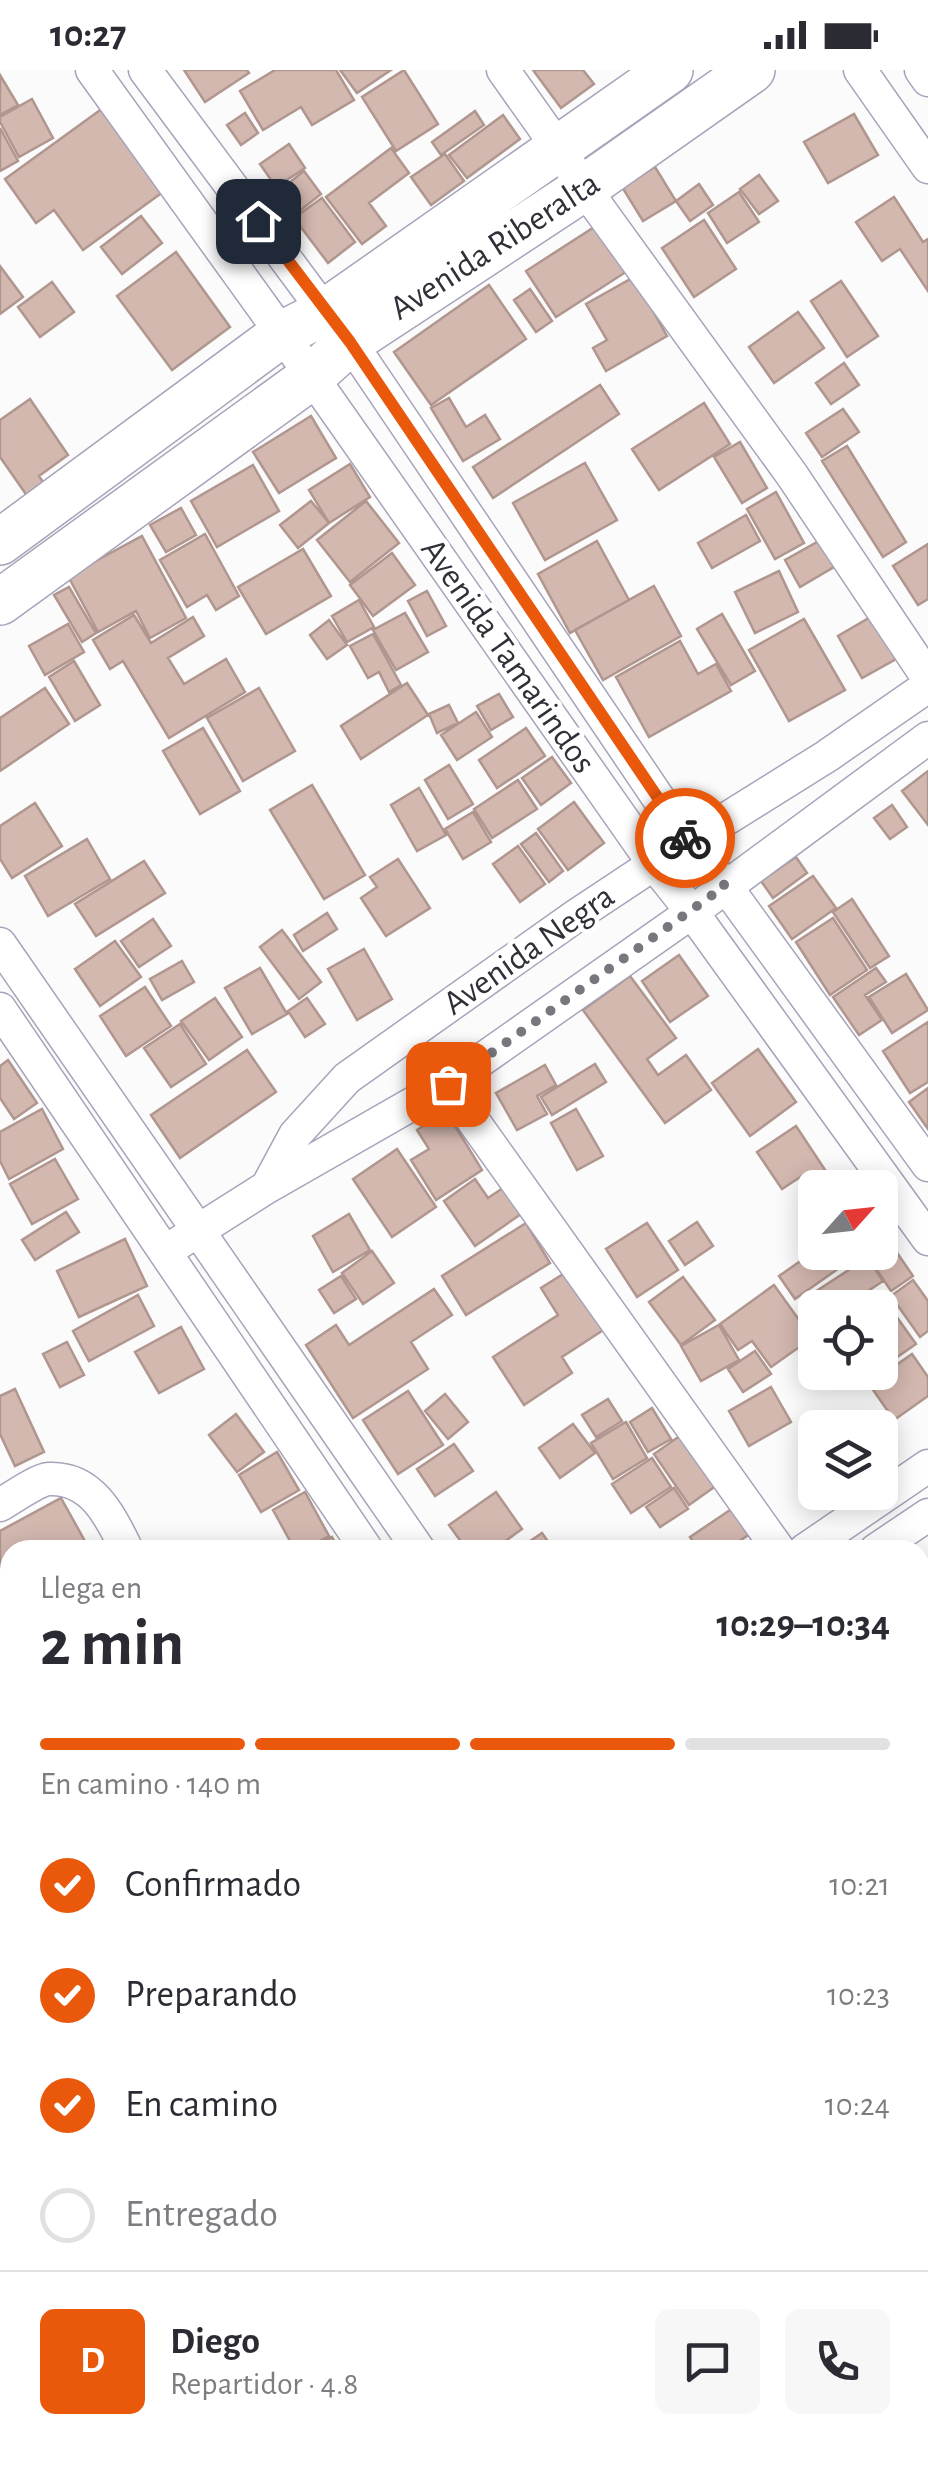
<!DOCTYPE html>
<html lang="es">
<meta charset="utf-8">
<style>
:root{--surface:#fff;--page:#f7f7f7;--text:#2b2b33;--muted:#7c7c81;--line:#e1e1e2;--accent:#ea580c}
body{margin:0;font-family:"Alegreya Sans",sans-serif;background:var(--page);color:var(--text);height:100vh;display:flex;flex-direction:column;font-size:38px;white-space:nowrap}
*{box-sizing:border-box;margin:0}
p{font-size:32px;color:var(--muted)}
.icon{flex:none;width:55px;height:55px;fill:none;stroke:currentColor;stroke-width:2;stroke-linecap:round;stroke-linejoin:round}
.map{position:relative;flex:1;overflow:hidden}
.side{position:absolute;left:0px;top:1470px;width:930px;height:930px;display:flex;flex-direction:column;background:var(--surface);border-radius:30px 30px 0 0;box-shadow:0 5px 25px #0003}
.side>*{flex:none}
.needle{width:65px;rotate:63deg}
.buttons{position:absolute;left:798px;top:1100px;display:grid;gap:20px}
.buttons a{display:grid;place-items:center;width:100px;height:100px;border-radius:15px;background:var(--surface);box-shadow:0 5px 25px #0003;font-size:50px}
.pin{position:absolute;display:grid;place-items:center;width:85px;height:85px;color:#fff;margin:-42px;border-radius:20px;box-shadow:0 5px 15px #0006}
.courier{position:absolute;display:grid;place-items:center;width:100px;height:100px;margin:-50px;border:8px solid #ea580c;border-radius:50%;background:#fff;color:#222;box-shadow:0 2px 12px #0007}
.summary em{font-style:normal;font-weight:600}
.summary div{display:flex;flex-direction:column-reverse}
.summary{display:flex;align-items:center;justify-content:space-between;height:170px;padding:0 40px}
h1{font-size:65px;font-weight:600;line-height:75px}
.bar{display:grid;grid-template-columns:repeat(4,1fr);gap:15px 10px;align-content:center;height:120px;padding:0 40px}
.bar i{height:12px;border-radius:8px;background:var(--line)}
.bar .current{background:var(--accent)}
.bar p{grid-column:span 4}
.line{display:flex;align-items:center;gap:25px;padding:0 40px;border-top:2px solid var(--line)}
.line div{flex:1}
.round{display:grid;place-items:center;flex:none;width:105px;height:105px;border-radius:15px;background:var(--page)}
ol{padding:0 40px;list-style:none}
li{display:flex;align-items:center;gap:30px;height:110px}
li p{margin-inline-start:auto}
li .icon{padding:10px;border-radius:50%;background:var(--accent);color:#fff;stroke-width:4}
li:last-child{color:var(--muted)}
li i{width:55px;height:55px;border:5px solid var(--line);border-radius:50%}
.status{display:flex;justify-content:space-between;align-items:center;height:70px;padding:0 50px;background:var(--surface);direction:ltr}
.status svg{height:28px;fill:currentColor}
.map>svg:first-child{display:block}
.building{fill:#d3b8b0;stroke:#b0968e;stroke-width:2.5}
.lines{fill:none;stroke-linecap:round;stroke-linejoin:round}
.street-casing{stroke:#a7a3ba;stroke-width:35}
.secondary-casing{stroke:#a7a3ba;stroke-width:48}
.street{stroke:#fff;stroke-width:32}
.secondary{stroke:#fff;stroke-width:45}
.done{stroke:#78777d;stroke-width:10;stroke-dasharray:0 18}
.route{stroke:#ea580c;stroke-width:12}
.labels{text-anchor:middle;dominant-baseline:central;stroke-width:9;stroke-linejoin:round;paint-order:stroke}
.street-label{font-size:35px;fill:#313039;stroke:#fff}
</style>
<div class="status"><b>10:27</b><svg viewBox="0 0 49 12"><path d="M0 12V9h3v3zM5 12V6h3v6zM10 12V3h3v9zM15 12V0h3v12zM26 1h20v11H26zM47 4h2v5h-2z"/></svg></div>
<div class="map">
<svg width="928" height="2400" viewBox="0 0 928 2400">
<rect width="100%" height="100%" fill="#fbfbfb"/>
<path class="building" d="M184 0H247L249 3 205 32Z
M275 0H336L354 30 312 55 301 37 263 60 240 21Z
M340 0H391L357 23Z
M404 0 438 54 396 81 362 27Z
M533 0H583L594 14 561 38Z
M0 5 18 35 0 45Z
M32 29 53 68 19 87 0 52V47Z
M103 38 163 122 83 180 54 140 36 153 5 109Z
M475 41 484 55 441 85 432 72Z
M245 43 258 63 241 75 227 55Z
M854 44 878 85 828 113 804 72Z
M503 45 520 69 467 108 449 85Z
M0 58 18 91 0 101Z
M289 74 305 98 276 117 260 94Z
M391 78 409 103 369 133 386 156 362 174 326 127Z
M445 84 464 111 431 135 411 107Z
M655 97 676 131 643 151 622 117Z
M304 101 321 124 283 154 266 131Z
M759 105 778 131 759 144 740 119Z
M699 114 713 135 690 151 676 131Z
M739 122 759 152 727 173 708 143Z
M894 127 923 172 928 169V221L900 179 882 191 856 152Z
M322 128 355 172 328 193 294 148Z
M141 146 162 173 122 204 101 177Z
M704 150 736 199 694 227 662 178Z
M599 154 629 200 556 247 526 201Z
M176 182 230 257 172 300 117 226Z
M0 196 23 227 0 244Z
M634 207 667 266 606 301 593 278 607 270 586 234Z
M841 211 878 266 847 287 811 231Z
M52 212 74 242 40 267 18 237Z
M489 215 526 269 431 335 394 282Z
M530 219 552 251 536 262 514 230Z
M798 242 824 278 774 313 749 277Z
M844 293 859 315 831 334 816 313Z
M600 315 619 344 493 428 473 397Z
M449 328 466 357 485 345 500 369 463 391 431 338Z
M30 329 68 385 39 406 47 418 30 430 0 387V350Z
M704 333 730 374 659 420 632 379Z
M843 339 859 362 822 387 806 363Z
M311 346 336 388 279 423 253 382Z
M740 372 767 418 742 433 714 387Z
M847 376 906 472 883 487 822 391Z
M585 393 617 450 545 490 513 433Z
M350 394 370 427 329 453 309 420Z
M253 395 279 441 217 477 191 431Z
M776 422 804 473 775 489 747 439Z
M311 431 329 453 298 478 280 455Z
M366 431 399 473 350 512 317 470Z
M181 438 196 465 166 482 150 455Z
M746 445 760 471 712 498 698 473Z
M205 464 239 526 216 540 207 525 187 537 160 490Z
M142 466 186 548 150 568 136 541 98 562 68 506Z
M597 471 629 530 570 563 538 504Z
M819 471 834 497 800 517 785 490Z
M928 474V529L918 535 893 496Z
M303 479 331 526 266 564 238 517Z
M392 483 415 515 373 546 350 515Z
M779 501 798 542 755 563 735 522Z
M654 516 681 566 603 610 575 560Z
M69 517 96 563 82 572 54 525Z
M427 521 446 556 427 566 408 531Z
M359 530 374 557 347 572 332 546Z
M405 543 428 582 396 600 373 560Z
M722 544 755 601 731 615 697 559Z
M134 545 151 573 193 547 204 566 168 588 184 614 226 589 245 622 169 668 123 591 110 599 93 570Z
M874 545 898 588 862 608 838 566Z
M804 549 845 620 789 651 749 580Z
M329 550 347 575 327 589 310 565Z
M68 554 84 582 45 605 29 576Z
M373 564 401 615 389 622 379 602 368 608 350 576Z
M680 571 698 604 716 594 731 621 649 667 616 607Z
M74 591 100 635 75 651 49 607Z
M407 613 428 645 361 689 341 656Z
M45 618 69 654 0 701V648Z
M259 618 295 681 243 711 207 648Z
M499 624 513 647 491 660 477 636Z
M449 635 458 653 437 663 429 644Z
M476 642 492 667 457 690 441 665Z
M203 658 240 721 200 744 163 681Z
M526 658 545 686 497 718 479 690Z
M552 687 571 713 541 735 522 708Z
M449 695 473 734 448 749 425 710Z
M928 701V755L902 721Z
M518 710 537 739 492 768 474 739Z
M312 715 365 805 324 829 270 740Z
M419 718 446 765 417 781 391 735Z
M574 732 604 773 568 800 538 759Z
M35 733 62 776 12 808 0 789V756Z
M892 735 907 757 890 769 874 748Z
M473 742 491 772 463 789 445 759Z
M536 763 563 801 549 812 521 774Z
M87 769 110 809 48 846 25 806Z
M518 776 545 814 520 832 493 794Z
M796 787 807 803 773 828 761 811Z
M398 789 430 838 386 866 361 828 377 817 370 807Z
M144 791 165 823 96 866 75 834Z
M813 806 836 838 792 869 769 836Z
M852 829 889 886 870 898 833 842Z
M327 843 337 859 303 881 294 865Z
M833 848 867 900 830 925 796 872Z
M153 849 171 876 139 897 121 871Z
M282 860 321 912 299 929 260 877Z
M115 871 141 907 100 936 75 899Z
M364 879 392 929 357 950 328 899Z
M679 885 708 926 670 952 642 911Z
M182 891 194 912 162 930 150 909Z
M260 898 287 944 252 964 225 918Z
M876 898 886 912 865 925 882 950 859 965 833 927Z
M906 904 928 940 892 963 869 927Z
M630 906 676 968 647 989 658 1005 686 985 711 1020 665 1053 583 940Z
M145 917 171 956 126 986 100 946Z
M215 928 242 967 209 990 181 951Z
M307 928 325 954 305 967 288 941Z
M928 952V1012L910 1023 883 981Z
M180 954 206 994 171 1017 144 978Z
M758 979 796 1032 750 1066 712 1013Z
M247 980 276 1022 180 1088 151 1045Z
M8 990 37 1033 14 1049 0 1028V996Z
M595 994 606 1012 552 1045 541 1027Z
M545 995 556 1015 537 1026 547 1044 517 1060 496 1023Z
M928 1018V1059L909 1032Z
M42 1039 63 1079 9 1109 0 1091V1062Z
M576 1039 603 1086 577 1100 551 1053Z
M446 1041 482 1100 436 1130 411 1090 429 1079 417 1060Z
M796 1056 837 1118H818L808 1102 782 1119 757 1082Z
M397 1079 436 1137 392 1167 353 1109Z
M55 1089 78 1129 32 1154 10 1114Z
M475 1109 488 1128 506 1116 524 1142 475 1176 444 1131Z
M66 1142 79 1162 35 1190 22 1170Z
M349 1144 370 1180 333 1202 313 1166Z
M697 1152 713 1176 685 1195 669 1171Z
M526 1153 550 1193 466 1245 442 1206Z
M647 1153 678 1200 637 1227 606 1179Z
M125 1169 147 1216 79 1247 57 1201Z
M891 1174 913 1206 891 1221 869 1188Z
M372 1181 394 1213 363 1234 342 1203Z
M815 1181 862 1182 795 1229 779 1206Z
M867 1188 883 1211 843 1238H825L815 1222Z
M568 1201 605 1259 562 1287 572 1303 524 1335 493 1287 558 1245 541 1218Z
M341 1206 356 1229 334 1243 319 1220Z
M683 1207 715 1250 681 1275 649 1232Z
M913 1210 928 1231V1261L920 1267 891 1226Z
M774 1215 812 1268 771 1297 752 1271 738 1280 720 1254Z
M434 1219 452 1245 411 1272 428 1299 353 1348 306 1275 336 1255 349 1275Z
M138 1225 154 1256 89 1291 73 1261Z
M891 1239 916 1274 880 1299V1247Z
M719 1255 739 1290 701 1311 681 1276Z
M181 1257 204 1299 159 1323 135 1282Z
M67 1272 84 1305 60 1317 43 1284Z
M755 1281 771 1304 743 1322 728 1299Z
M912 1284 928 1307V1326L894 1350 869 1314Z
M842 1302H874L852 1317Z
M771 1317 791 1352 749 1376 729 1341Z
M15 1319 44 1382 15 1396 0 1364V1326Z
M408 1321 443 1375 398 1404 363 1350Z
M445 1324 468 1352 448 1369 425 1341Z
M608 1329 622 1351 596 1367 582 1345Z
M652 1338 671 1369 648 1382 630 1352Z
M236 1344 264 1382 237 1402 209 1365Z
M626 1352 647 1388 613 1409 591 1373Z
M573 1354 595 1383 560 1408 539 1378Z
M684 1363 720 1413 689 1435 654 1384Z
M454 1374 473 1401 435 1426 417 1399Z
M277 1382 299 1420 261 1442 239 1405Z
M652 1388 671 1417 631 1443 612 1414Z
M674 1418 688 1439 660 1457 646 1437Z
M305 1422 329 1466 303 1480H295L273 1440Z
M496 1422 522 1459 493 1480H467L449 1455Z
M61 1428 86 1473 73 1480H10V1515L3 1519 0 1514V1461Z
M733 1438 750 1464 726 1480H699L690 1467Z
M542 1463 554 1480H517Z
M332 1467 339 1480H310Z
M920 1504 928 1516V1528L920 1533Z
M928 1573V1618L926 1619 928 1623V1655L923 1657 920 1651V1578Z
M10 1643V1690L0 1695V1648Z
M10 1693V1722L0 1727V1698Z
M920 1714 928 1729V1739L920 1743Z
M928 1853V1895L921 1900 920 1858Z
M10 1864V1923L0 1928V1869Z
M10 1940V1995L0 2001V1946Z
M928 1993V2054L920 2059V1998Z
M928 2088V2115L920 2120V2093Z
M9 2129 10 2206 0 2214V2136Z
M10 2269V2296L0 2282V2276Z
M0 2302 10 2316V2373L0 2381Z
M58 2390H66L72 2400H43Z
M71 2390H110L95 2400H77Z
M118 2390H191L197 2400H110L108 2396Z
M335 2390H437L442 2398 439 2400H339L333 2391Z
M549 2390H576L579 2396 573 2400H555Z"/>
<g class="lines">
<g class="street-casing">
<path id="street" d="M92 0 282 264 654 794 692 842 928 1169
M145 0 325 242 350 272 688 772 725 815 928 1095
M503 0 559 79 584 118 792 405 928 608
M860 0 928 97
M921 0 928 10
M0 874 419 1480
M0 939 367 1480
M447 1014 779 1480
M267 1117 295 1065 347 1008 577 845 654 794 827 686 928 616
M166 1181 267 1117 447 1014 692 842 928 668
M0 1435C12 1428 37 1410 49 1409 93 1407 111 1448 127 1480
M805 1480 928 1396
M876 1480 928 1445
M920 1670 928 1682
M0 2041 10 2035
M0 2074 10 2086
M920 2183 928 2193
M238 2390 245 2400
M286 2390 293 2400
M664 2400 678 2390"/>
</g>
<g class="secondary-casing">
<path id="secondary" d="M0 472 282 264 325 242 670 0
M0 532 311 307 350 272 584 118 752 0"/>
</g>
<use href="#street" class="street"/>
<use href="#secondary" class="secondary"/>
</g>
<g class="lines">
<path class="done" d="M448 1014 725 816 685 768"/>
<path class="route" d="M258 151 350 272 685 768"/>
</g>
<g class="labels">
<g class="street-label">
<text transform="translate(495 176) rotate(-33)">Avenida Riberalta</text>
<text transform="translate(508 586) rotate(55)">Avenida Tamarindos</text>
<text transform="translate(529 880) rotate(-35)">Avenida Negra</text>
</g>
</g>
</svg>
<div class="buttons">
<a><svg class="needle" viewBox="-14 -14 28 28"><path d="M0-13l5 13h-10z" fill="#e53935"/><path d="M0 13l5-13h-10z" fill="#7c7c81"/></svg></a>
<a><svg class="icon" aria-label="locate" viewBox="0 0 24 24"><circle cx="12" cy="12" r="6"/><path d="M12 2v4M12 18v4M2 12h4M18 12h4"/></svg></a>
<a><svg class="icon" aria-label="layers" viewBox="0 0 24 24"><path d="M12 4l9 5-9 5-9-5zM3 14l9 5 9-5"/></svg></a>
</div>
<div class="pin" style="left:448px;top:1014px;background:#ea580c"><svg class="icon" aria-label="bag" viewBox="0 0 24 24"><path d="M5 8h14l-1 12H6zM9 8a3 3 0 0 1 6 0"/></svg></div>
<div class="pin" style="left:258px;top:151px;background:#1f2937"><svg class="icon" aria-label="home" viewBox="0 0 24 24"><path d="M3 11l9-7 9 7M6 9v11h12V9"/></svg></div>
<div class="courier" style="left:685px;top:768px"><svg class="icon" aria-label="bike" viewBox="0 0 24 24"><circle cx="6" cy="16" r="4"/><circle cx="18" cy="16" r="4"/><path d="M6 16l4-8h5l3 8M10 8l3 8H6M13 5h3"/></svg></div>
<section class="side">
<div class="summary"><div><h1>2 min</h1><p>Llega en</p></div><em>10:29–10:34</em></div>
<div class="bar"><i class="current"></i><i class="current"></i><i class="current"></i><i></i><p>En camino · 140 m</p></div>
<ol>
<li><svg class="icon" aria-label="check" viewBox="0 0 24 24"><path d="M5 12l5 5 9-10"/></svg>Confirmado<p>10:21</p></li>
<li><svg class="icon" aria-label="check" viewBox="0 0 24 24"><path d="M5 12l5 5 9-10"/></svg>Preparando<p>10:23</p></li>
<li><svg class="icon" aria-label="check" viewBox="0 0 24 24"><path d="M5 12l5 5 9-10"/></svg>En camino<p>10:24</p></li>
<li><i></i>Entregado</li>
</ol>
<div class="line" style="height:180px"><b class="round" style="background:var(--accent);color:#fff">D</b><div><b>Diego</b><p>Repartidor · 4.8</p></div><a class="round"><svg class="icon" aria-label="chat" viewBox="0 0 24 24"><path d="M4 5h16v11H9l-5 4z"/></svg></a><a class="round"><svg class="icon" aria-label="phone" viewBox="0 0 24 24"><path d="M5 4h4l2 5-3 2q2 4 5 5l2-3 5 2v4C11 20 4 13 5 4z"/></svg></a></div>
</section>
</div>
